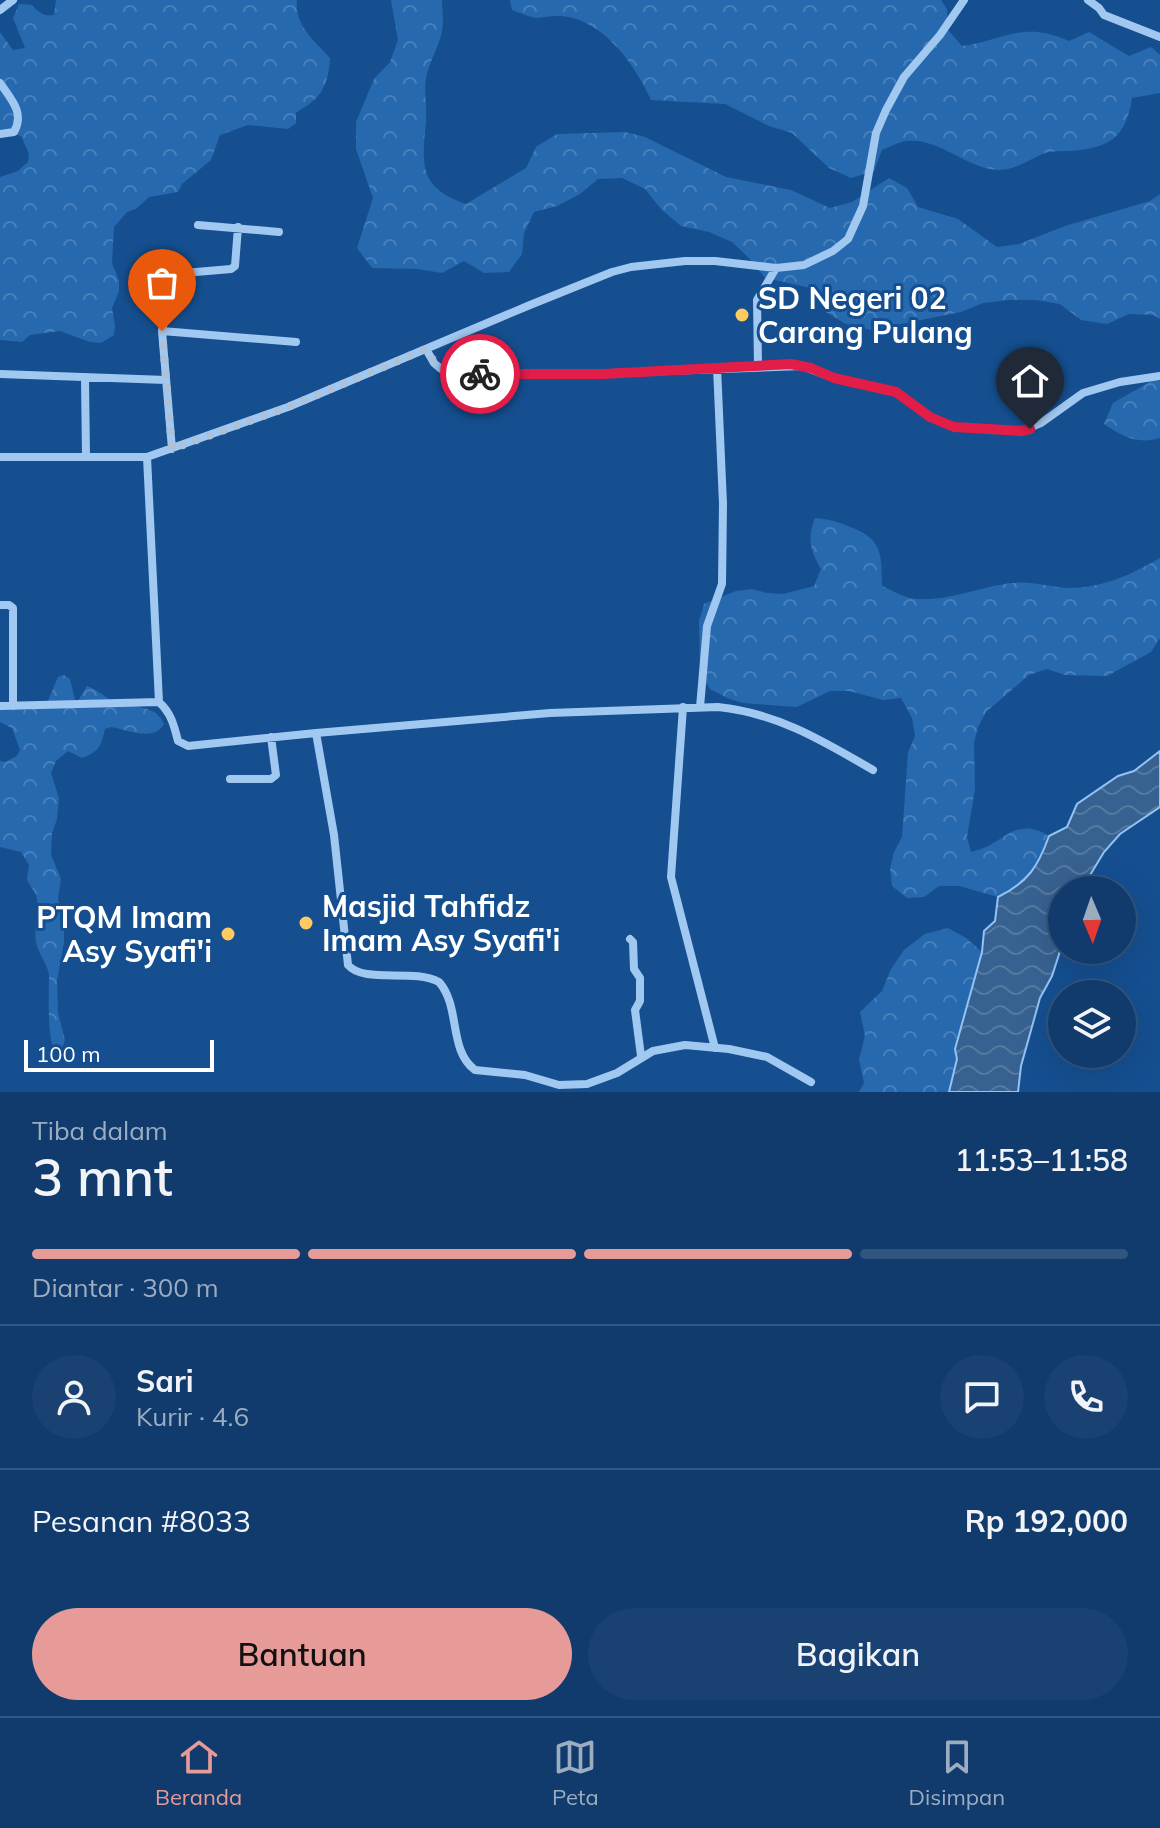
<!DOCTYPE html>
<html lang="id">
<meta charset="utf-8">
<style>
:root{--surface:#103b6c;--page:#194272;--text:#f1f3f6;--muted:#9cadc2;--line:#30557f;--accent:#e69b98}
body{margin:0;font-family:Mulish,sans-serif;background:var(--page);color:var(--text);height:100vh;display:flex;flex-direction:column;font-size:30px;white-space:nowrap}
*{box-sizing:border-box;margin:0}
p{font-size:26px;color:var(--muted)}
.icon{flex:none;width:44px;height:44px;fill:none;stroke:currentColor;stroke-width:2;stroke-linecap:round;stroke-linejoin:round}
.map{position:relative;height:1092px;overflow:hidden}
.side{display:flex;flex-direction:column;background:var(--surface);flex:1}
.side>*{flex:none}
.needle{width:52px;rotate:178deg}
.buttons{position:absolute;left:1048px;top:876px;display:grid;gap:16px}
.buttons a{display:grid;place-items:center;width:88px;height:88px;border-radius:50%;background:var(--surface);box-shadow:0 8px 32px #0002,0 0 0 2px var(--line);font-size:40px}
.scale{position:absolute;left:24px;bottom:20px;width:190px;box-sizing:border-box;padding-left:8px;border:4px solid #fff;border-top:0;font-size:22px;line-height:28px;white-space:nowrap;color:#fff;-webkit-text-stroke:6px #154f90;paint-order:stroke}
.pin{position:absolute;display:grid;place-items:center;width:68px;height:68px;color:#fff;margin:-82px -34px;border-radius:50% 50% 50% 0;rotate:-45deg;box-shadow:0 0 8px #0007}
.pin .icon{rotate:45deg}
.courier{position:absolute;display:grid;place-items:center;width:80px;height:80px;margin:-40px;border:6px solid #e11d48;border-radius:50%;background:#fff;color:#222;box-shadow:0 2px 10px #0007}
.head em{font-style:normal;font-weight:600}
.head div{display:flex;flex-direction:column-reverse}
.head{display:flex;align-items:center;justify-content:space-between;height:136px;padding:0 32px}
h1{font-size:52px;font-weight:600;line-height:60px}
.bar{display:grid;grid-template-columns:repeat(4,1fr);gap:12px 8px;align-content:center;height:96px;padding:0 32px}
.bar i{height:10px;border-radius:6px;background:var(--line)}
.bar .active{background:var(--accent)}
.bar p{grid-column:span 4}
.line{display:flex;align-items:center;gap:20px;padding:0 32px;border-top:2px solid var(--line)}
.line div{flex:1}
.round{display:grid;place-items:center;flex:none;width:84px;height:84px;border-radius:42px;background:var(--page)}
.button{display:flex;gap:16px;margin-top:auto;padding:16px 32px}
.button a{flex:1;height:92px;border-radius:48px;background:var(--accent);color:#111;font-size:32px;font-weight:600;line-height:92px;text-align:center}
.button a+a{background:var(--page);color:var(--text)}
.dock{display:flex;justify-content:space-around;align-items:center;height:112px;border-top:2px solid var(--line);background:var(--surface);font-size:22px;color:var(--muted)}
.dock a{display:grid;justify-items:center;gap:4px}
.dock .active{color:var(--accent)}
.map>svg:first-child{display:block}
.forest{fill:url(#forest-crowns)}
.water{fill:url(#water-waves);stroke:#93c3f4;stroke-width:2}
.lines{fill:none;stroke-linecap:round;stroke-linejoin:round}
.minor{stroke:#a1c8f1;stroke-width:8}
.done{stroke:#adc1d8;stroke-width:8;stroke-dasharray:0 14.4}
.route{stroke:#e11d48;stroke-width:10}
.poi-dot{fill:#ffcb60;stroke:#154f90;stroke-width:3}
.labels{text-anchor:middle;dominant-baseline:central;stroke-width:6;stroke-linejoin:round;paint-order:stroke}
.poi-label{font-size:30px;font-weight:bold;fill:#fff;stroke:#154f90;text-anchor:start}
</style>
<div class="map">
<svg width="1160" height="1092" viewBox="0 0 1160 1092">
<defs>
<pattern id="forest-crowns" width="20" height="18" patternUnits="userSpaceOnUse" patternTransform="scale(2)"><rect width="20" height="18" fill="#2769af"/><path d="M2 6a3 3 0 1 1 6 0M12 15a3 3 0 1 1 6 0" fill="none" stroke="#4780bb"/></pattern>
<pattern id="water-waves" width="16" height="10" patternUnits="userSpaceOnUse" patternTransform="scale(2)"><rect width="16" height="10" fill="#376190"/><path d="M0 5q4-4 8 0t8 0" fill="none" stroke="#5579a1"/></pattern>
</defs>
<rect width="100%" height="100%" fill="#154f90"/>
<path class="forest" d="M56 0H297C294 25 314 40 330 58 329 74 326 90 313 101 308 106 302 108 296 113V123L288 129 248 125 220 135 211 160 182 184 178 192 149 197 136 209 127 212 114 227 112 263 119 281V291L112 308 115 325 114 335 101 343 90 342 60 331 30 335 22 342 0 340V177L18 171 28 162 29 154 21 136 0 131V32L13 50 25 48 13 18 19 4 32 5C39 12 43 17 54 15Z
M391 0H442C442 10 444 21 442 31 439 47 429 62 426 78 424 93 427 106 426 121 422 165 418 187 466 204L526 168 536 147 557 134 625 132 645 137 726 177 791 190 830 208 852 202 889 178 907 188 918 207 958 219 997 247 1019 244 1065 226 1150 201 1160 194V319L1153 315 1129 314 1107 324 1081 320 1060 304 1036 300H1009L983 303 961 312 871 330 846 324 824 311 815 289 765 278 750 259 732 242 709 232 681 226 662 210 645 189 622 178 598 179 580 194 557 206 534 212 524 233 522 254 509 272 484 273 464 261 442 273 418 269 372 268 357 248 373 198 356 149V122L374 79 390 62 398 40Z
M510 0H941L947 9 948 30 962 46C1005 40 1023 20 1069 41L1089 32 1129 56 1151 47 1160 55V93L1132 98C1126 138 1109 148 1070 151 1062 151 1053 151 1045 153 1030 159 1016 170 999 170 966 169 940 137 906 141 898 142 890 147 882 150L874 171 851 178 829 168 792 133 769 126 725 104 651 100C635 65 604 20 562 16 554 15 545 18 536 18 529 17 520 13 512 10Z
M1153 380 1160 381V438C1138 445 1122 436 1104 424L1113 403Z
M815 518C829 519 839 522 853 528 884 541 881 556 882 586 891 590 901 596 910 598 944 604 980 586 1013 583 1032 581 1049 587 1068 588 1102 588 1131 575 1160 558V638L1151 652 1107 676 1065 675 1047 669 1029 675 986 712 978 727 974 743 975 789 967 837 971 852C1004 846 1013 814 1049 836 1038 867 1028 882 998 897L959 886H939L924 897 907 898 892 886 890 869 894 852 902 837 908 752 915 736 912 718 901 698 883 700 849 691H830L797 707 743 703 727 698 710 689 700 674 699 621 704 604 736 591 752 589 767 593 783 594 814 586 821 569C810 550 807 539 815 518Z
M64 675 70 679 76 704 87 686C98 690 107 699 117 703 133 708 156 704 164 724 154 742 128 730 111 727L105 729C101 746 99 752 82 758L68 751 56 761 51 773 59 798 57 819 52 833 51 855 61 879 58 899 64 917V942L57 981 58 1013 65 1040 61 1052 54 1051C47 1032 49 996 49 975 48 965 40 956 37 946 32 931 41 912 36 895 34 889 29 886 27 879L29 865 21 852 0 847V761L5 762 17 756 20 750 12 728 0 722V709L14 706 27 710 47 703 58 677Z
M948 928 966 938 982 952 955 1092H859L864 1083 859 1059 865 1036 860 1012 882 991 891 969 904 950 925 934Z"/>
<path class="water" d="M1160 751V807L1120 834 1104 852 1081 890H1062V945L1052 976 1040 998 1021 1066 1018 1092H949L957 1059 955 1049 982 952 984 931 995 921 998 897C1028 882 1038 867 1049 836L1067 827 1077 804 1118 776 1134 771Z"/>
<g class="lines">
<path class="minor" d="M1088 0 1099 8 1104 15 1160 37
M0 10 13 0
M0 83C11 99 25 113 14 132L0 134
M198 225 279 232
M162 331 296 342
M426 349 434 363 441 369 464 374 556 375 802 366 834 378 896 392 930 417 954 427 1021 431 1041 423 1083 393 1120 382 1160 376
M758 366 757 300 776 268
M0 374 166 380
M85 379 86 457
M172 449 162 331 174 277 184 273 231 269 235 266 238 227
M0 457H147L288 407 530 305 612 272 631 267 685 261H715L776 268 804 265 833 251 848 239 863 206 876 133 886 110 904 77 940 35 964 0
M147 457 159 702
M0 605H9L13 608V706
M0 706 159 702C171 713 174 725 178 741L188 746 316 733 334 835 348 965C364 984 413 968 439 982 461 1007 448 1050 475 1070L525 1075 559 1085 587 1084 617 1073 653 1051 685 1045 729 1049 767 1057 811 1082
M683 707 671 877 715 1048
M700 707 707 626 722 584 723 504 717 367
M316 733 550 713 718 707C777 713 823 741 873 770
M230 779H271L276 775 271 737
M630 939 633 942 634 969 640 978V1001L635 1010 641 1056"/>
</g>
<g class="lines">
<path class="done" d="M162 331 172 449 288 407 426 349C439 374 454 374 480 374"/>
<path class="route" d="M480 374H603L791 364 811 368 834 378 896 392 930 417 954 427 1021 431 1030 429"/>
</g>
<g class="poi-dot">
<circle cx="742" cy="315" r="8"/>
<circle cx="306" cy="923" r="8"/>
<circle cx="228" cy="934" r="8"/>
</g>
<g class="labels">
<g class="poi-label">
<text x="758" y="298">SD Negeri 02<tspan x="758" dy="34">Carang Pulang</tspan></text>
<text x="322" y="906">Masjid Tahfidz<tspan x="322" dy="34">Imam Asy Syafi'i</tspan></text>
<text x="212" y="917" text-anchor="end">PTQM Imam<tspan x="212" dy="34">Asy Syafi'i</tspan></text>
</g>
</g>
</svg>
<div class="buttons">
<a><svg class="needle" viewBox="-14 -14 28 28"><path d="M0-13l5 13h-10z" fill="#e53935"/><path d="M0 13l5-13h-10z" fill="#9cadc2"/></svg></a>
<a><svg class="icon" aria-label="layers" viewBox="0 0 24 24"><path d="M12 4l9 5-9 5-9-5zM3 14l9 5 9-5"/></svg></a>
</div>
<div class="scale">100 m</div>
<div class="pin" style="left:162px;top:331px;background:#ea580c"><svg class="icon" aria-label="bag" viewBox="0 0 24 24"><path d="M5 8h14l-1 12H6zM9 8a3 3 0 0 1 6 0"/></svg></div>
<div class="pin" style="left:1030px;top:429px;background:#1f2937"><svg class="icon" aria-label="home" viewBox="0 0 24 24"><path d="M3 11l9-7 9 7M6 9v11h12V9"/></svg></div>
<div class="courier" style="left:480px;top:374px"><svg class="icon" aria-label="bike" viewBox="0 0 24 24"><circle cx="6" cy="16" r="4"/><circle cx="18" cy="16" r="4"/><path d="M6 16l4-8h5l3 8M10 8l3 8H6M13 5h3"/></svg></div>
</div>
<section class="side">
<div class="head"><div><h1>3 mnt</h1><p>Tiba dalam</p></div><em>11:53–11:58</em></div>
<div class="bar"><i class="active"></i><i class="active"></i><i class="active"></i><i></i><p>Diantar · 300 m</p></div>
<div class="line" style="height:144px"><a class="round"><svg class="icon" aria-label="person" viewBox="0 0 24 24"><circle cx="12" cy="8" r="4"/><path d="M4 21q1-7 8-7t8 7"/></svg></a><div><b>Sari</b><p>Kurir · 4.6</p></div><a class="round"><svg class="icon" aria-label="chat" viewBox="0 0 24 24"><path d="M4 5h16v11H9l-5 4z"/></svg></a><a class="round"><svg class="icon" aria-label="phone" viewBox="0 0 24 24"><path d="M5 4h4l2 5-3 2q2 4 5 5l2-3 5 2v4C11 20 4 13 5 4z"/></svg></a></div>
<div class="line" style="height:104px"><div>Pesanan #8033</div><b>Rp 192,000</b></div>
<div class="button"><a>Bantuan</a><a>Bagikan</a></div>
</section>
<nav class="dock">
<a class="active"><svg class="icon" aria-label="home" viewBox="0 0 24 24"><path d="M3 11l9-7 9 7M6 9v11h12V9"/></svg>Beranda</a>
<a><svg class="icon" aria-label="map" viewBox="0 0 24 24"><path d="M3 6l6-2 6 2 6-2v14l-6 2-6-2-6 2zM9 4v14M15 6v14"/></svg>Peta</a>
<a><svg class="icon" aria-label="saved" viewBox="0 0 24 24"><path d="M7 4h10v16l-5-4-5 4z"/></svg>Disimpan</a>
</nav>
